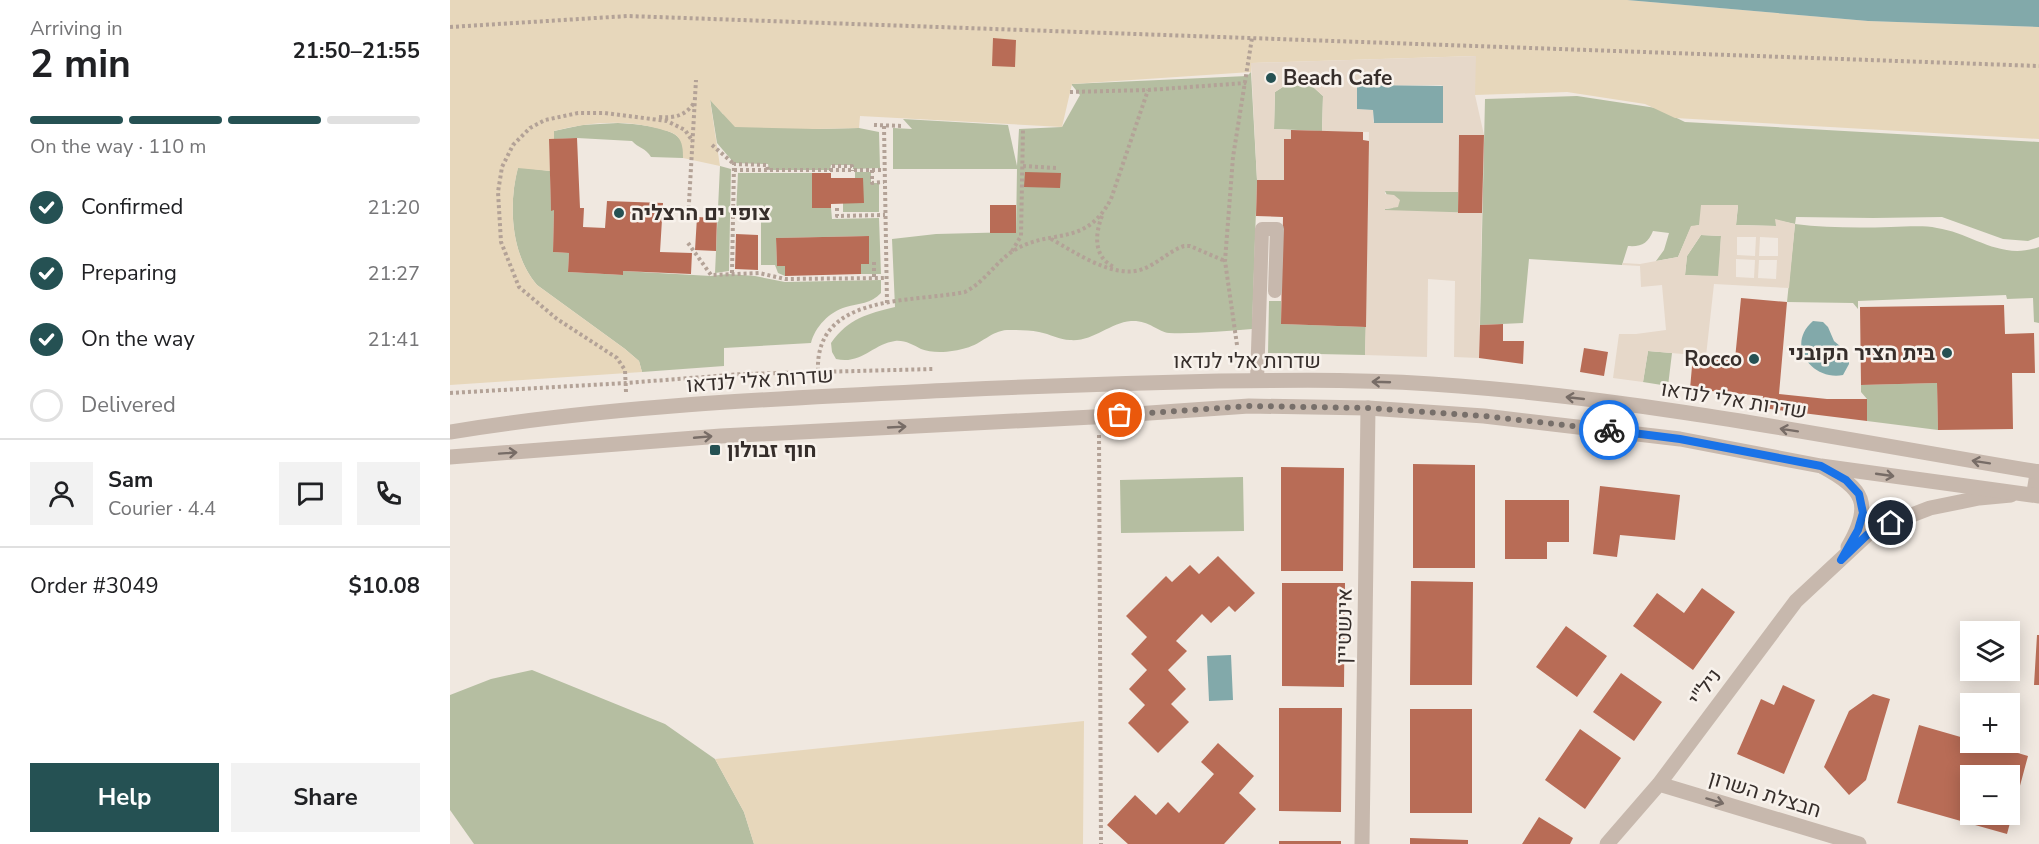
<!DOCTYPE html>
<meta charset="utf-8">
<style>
:root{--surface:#fff;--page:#f2f2f2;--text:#202124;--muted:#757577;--line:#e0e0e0;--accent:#255153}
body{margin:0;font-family:"Nunito Sans",Heebo,sans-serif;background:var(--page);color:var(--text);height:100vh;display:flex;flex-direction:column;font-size:22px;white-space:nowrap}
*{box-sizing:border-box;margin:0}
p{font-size:20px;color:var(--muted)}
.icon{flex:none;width:33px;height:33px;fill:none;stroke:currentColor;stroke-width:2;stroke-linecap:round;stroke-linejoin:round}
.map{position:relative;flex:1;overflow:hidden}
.sheet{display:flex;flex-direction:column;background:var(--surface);width:450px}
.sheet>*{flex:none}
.tools{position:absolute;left:1510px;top:621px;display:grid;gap:12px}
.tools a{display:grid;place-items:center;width:60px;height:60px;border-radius:0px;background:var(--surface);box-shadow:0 3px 15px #0003;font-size:30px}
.pin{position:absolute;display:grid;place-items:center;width:51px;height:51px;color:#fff;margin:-26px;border:3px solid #fff;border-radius:50%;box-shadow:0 2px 6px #0007}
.courier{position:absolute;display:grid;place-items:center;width:60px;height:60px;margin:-30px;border:4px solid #1a73e8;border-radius:50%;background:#fff;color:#222;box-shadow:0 2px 8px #0007}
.headline em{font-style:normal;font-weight:700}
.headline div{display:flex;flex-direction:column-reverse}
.headline{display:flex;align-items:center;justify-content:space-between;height:102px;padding:0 30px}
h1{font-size:39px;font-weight:700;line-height:45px}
.bar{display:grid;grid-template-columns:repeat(4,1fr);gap:9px 6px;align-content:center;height:72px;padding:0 30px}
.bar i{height:8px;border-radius:4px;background:var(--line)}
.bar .on{background:var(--accent)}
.bar p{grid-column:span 4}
.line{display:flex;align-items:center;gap:15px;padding:0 30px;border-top:2px solid var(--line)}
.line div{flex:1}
.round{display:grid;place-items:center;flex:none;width:63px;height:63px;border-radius:0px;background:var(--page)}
ol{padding:0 30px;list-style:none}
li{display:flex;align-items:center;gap:18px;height:66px}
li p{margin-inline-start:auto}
li .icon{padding:6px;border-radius:50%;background:var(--accent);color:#fff;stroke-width:4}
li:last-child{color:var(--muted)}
li i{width:33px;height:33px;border:3px solid var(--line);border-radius:50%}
.primary-button{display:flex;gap:12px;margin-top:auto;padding:12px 30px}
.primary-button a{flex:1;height:69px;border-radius:0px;background:var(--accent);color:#fff;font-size:24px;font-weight:700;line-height:69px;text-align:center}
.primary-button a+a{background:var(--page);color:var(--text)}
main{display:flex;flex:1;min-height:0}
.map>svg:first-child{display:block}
.green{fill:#b5bea1}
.sand{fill:#e7d7bb}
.plaza{fill:#e6d8c9;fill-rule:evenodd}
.water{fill:#82a9aa}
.building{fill:#b86c56;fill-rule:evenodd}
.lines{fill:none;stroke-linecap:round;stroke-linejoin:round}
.path{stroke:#b3a297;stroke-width:4;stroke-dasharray:3 3;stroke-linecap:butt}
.service{stroke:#c7b8ad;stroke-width:14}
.pedestrian{stroke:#c7b8ad;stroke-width:15}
.minor{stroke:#c7b8ad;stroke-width:15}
.tertiary{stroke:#c7b8ad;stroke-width:15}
.oneway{stroke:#776c66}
.done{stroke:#776f6a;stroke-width:6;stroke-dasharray:0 10.8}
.route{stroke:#1a73e8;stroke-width:8}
.poi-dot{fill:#255153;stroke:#f8f2ec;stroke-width:2}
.labels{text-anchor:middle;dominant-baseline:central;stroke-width:5;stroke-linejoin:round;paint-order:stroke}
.poi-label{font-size:21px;font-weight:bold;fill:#362e2b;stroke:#f8f2ec;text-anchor:start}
.street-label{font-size:21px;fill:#362e2b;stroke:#f8f2ec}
</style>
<main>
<section class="sheet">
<div class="headline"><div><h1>2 min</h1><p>Arriving in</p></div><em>21:50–21:55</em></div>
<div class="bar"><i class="on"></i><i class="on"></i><i class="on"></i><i></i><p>On the way · 110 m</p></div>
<ol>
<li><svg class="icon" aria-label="check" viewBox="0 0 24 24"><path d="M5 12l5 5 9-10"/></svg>Confirmed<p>21:20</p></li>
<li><svg class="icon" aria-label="check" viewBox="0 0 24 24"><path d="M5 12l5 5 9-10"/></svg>Preparing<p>21:27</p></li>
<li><svg class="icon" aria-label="check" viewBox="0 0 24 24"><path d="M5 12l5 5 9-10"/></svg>On the way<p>21:41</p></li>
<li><i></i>Delivered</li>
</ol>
<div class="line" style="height:108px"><a class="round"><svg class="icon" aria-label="person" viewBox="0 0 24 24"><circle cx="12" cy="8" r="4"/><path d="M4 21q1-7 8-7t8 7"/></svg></a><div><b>Sam</b><p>Courier · 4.4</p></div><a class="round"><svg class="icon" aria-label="chat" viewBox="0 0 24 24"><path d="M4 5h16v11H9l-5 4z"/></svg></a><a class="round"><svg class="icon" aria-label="phone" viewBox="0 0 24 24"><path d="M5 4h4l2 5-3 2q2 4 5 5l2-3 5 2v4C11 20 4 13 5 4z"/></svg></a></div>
<div class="line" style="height:78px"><div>Order #3049</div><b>$10.08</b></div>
<div class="primary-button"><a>Help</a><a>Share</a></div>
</section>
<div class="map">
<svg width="1589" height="844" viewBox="0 0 1589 844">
<rect width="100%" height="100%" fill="#f0e8e0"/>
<path class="green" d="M801 72 807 180 802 329C774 331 746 334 719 333 708 332 699 320 681 321 659 323 643 342 620 340 610 340 600 334 589 332 579 330 568 330 557 330 541 331 532 344 516 348 504 352 483 354 471 349 463 345 455 340 445 341 423 344 411 365 386 359L382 352 381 343C399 318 417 314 445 307L442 239 486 234 566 232 567 169H443V128L462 129 453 119 558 125 567 166 569 129 612 127 630 95 621 84 797 76Z
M836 85 862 86 873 96 872 131 824 129 825 92Z
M1127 96 1206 108 1235 122 1589 142V237L1578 241 1553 239 1492 217 1423 218 1346 217 1345 224C1376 228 1410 228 1441 227 1456 227 1472 225 1487 228 1522 233 1550 261 1589 247V323L1584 322 1583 298 1557 299 1556 295 1408 301V309L1403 303 1337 302 1345 224 1326 220V226L1286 225 1288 206 1249 225 1241 227 1228 257 1206 261 1214 250 1219 233 1203 231C1198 243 1192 247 1178 246L1172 265 1079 259 1073 323 1030 325 1035 99Z
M260 99 273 114 365 129 409 128 429 132 430 168 403 169V165H381L380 170H319L318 164 284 163 267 143Z
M168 123C183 124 220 126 230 139 234 144 233 152 233 158L201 157C196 148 188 148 182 141L127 138 104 139V131L132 125Z
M270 166 281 169 279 271 265 273Z
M68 167 100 171 101 210H104L103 252 119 253 118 272 172 275 173 271 261 276 278 274 305 276 335 282 431 280V293C421 304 409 303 396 307 379 312 365 327 361 343L274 348V366L192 372 189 361 175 349 87 285C61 255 58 205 68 167Z
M405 172H421V183H429V212H393V203H413V179L405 178Z
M288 173H362V208H381L382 219 429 218 431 274H411V264H419L418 236 326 238 327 266H335V276L328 273 325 265H311V215L286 214Z
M935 191 1008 192V213L935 211V209L943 208Z
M1251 235 1271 236 1269 277 1235 275 1237 256Z
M819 301H831V324L916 327 915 355 818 353Z
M1198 351 1222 353 1218 386 1193 382Z
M1487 383 1488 430 1417 421V399L1411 392V385Z
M793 477 794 531 671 533 670 480Z
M82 670 215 724 265 759 294 812 304 844H24L0 810V695L41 679Z"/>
<path class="sand" d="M0 0H1177L1418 21 1589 27V139L1225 118 1195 104 1117 92 1025 95V56L802 63 801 72 622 84 612 127 410 116 409 128 365 129 285 127 260 100 270 166 233 158C233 151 233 142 227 136 223 132 216 131 210 129 175 119 139 122 104 131V139H99L100 171 68 168C58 205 61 255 87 285L175 349 189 361 192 372 0 385Z
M634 721 633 844H304L294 812 265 759Z"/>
<path class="plaza" d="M1026 56 1025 95 1034 135H1009L1008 192 935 191V194L944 195 950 200 948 207 935 209V210L1032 213 1029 358 1004 357 1005 281 978 279 977 357 915 355 919 132 872 131 873 96 862 86 836 85 825 92 824 129 841 130V139L834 140V180H807L801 63ZM908 86 991 85 993 86 923 122V110L907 109Z
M1251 205H1288L1286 225 1326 226 1325 219 1345 224 1339 288 1264 284 1256 356 1198 351 1193 382 1163 378 1169 334H1186L1216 330 1212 285 1191 287 1190 266 1172 265 1173 263 1190 264 1228 257 1241 226 1249 225ZM1251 235 1271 236 1268 276 1235 275 1237 256ZM1287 237H1306L1305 256 1287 255ZM1310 237 1328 238V256H1309ZM1286 259 1305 260 1304 278 1286 277ZM1309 260H1327L1326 279 1308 278Z"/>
<path class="water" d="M1177 0H1589V27L1418 21Z
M909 85 993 86V123H924L923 110 907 109V87Z
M1363 321 1373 322 1378 327 1384 341 1397 352 1399 358V364L1393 375C1362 381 1335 345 1363 321Z
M781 655 783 700 759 701 757 656Z"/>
<path class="building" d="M543 38 566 40 565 67 542 66Z
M841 130 913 132V140L919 141 916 327 831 324 833 217 806 216 807 180H834V139H841Z
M1009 135H1034L1032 213H1008Z
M127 138 130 208H134L133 227 155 228 157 201 213 203 210 252 242 253 241 274 173 271V275L118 272 119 253 103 252 104 210 101 211 99 139Z
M575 172 611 173 610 188 574 187Z
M362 173H381V178H413L414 203 381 204V208H362Z
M540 205H566V233H540Z
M247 217 267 218 266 251 245 250Z
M286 234 308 235V270L285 269Z
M419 236V264H411V274L335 276V266H327L326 238Z
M1291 298 1337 302 1329 394 1377 399H1417V421L1312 408 1313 396 1240 389 1243 355 1285 359Z
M1554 305 1555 334 1584 333 1585 373H1562L1563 429 1488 430 1487 383 1411 385 1410 307Z
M1053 324V341H1074L1073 364 1029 358 1030 325Z
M1134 348 1158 352 1154 376 1130 372Z
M963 464 1025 465V568H963Z
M831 467 894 468 893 571H831Z
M1150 486 1230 495 1225 540 1170 535 1167 557 1143 554Z
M1055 500H1119V542H1097V559H1055Z
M768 556 805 593 785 612 779 606 761 623 752 614 726 641 737 651 718 670 736 689 721 704 739 722 708 753 678 723 695 705 679 689 697 670 681 654 697 637 676 616 716 576 722 582 740 565 749 574Z
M961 581 1023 582 1022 685H960Z
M832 583H895L894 687 832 686Z
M1252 588 1285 612 1243 670 1183 626 1207 593 1234 613Z
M1116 626 1157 656 1127 697 1086 667Z
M1587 635H1589V685H1584Z
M1171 673 1212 702 1184 741 1143 712Z
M1333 685 1365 700 1334 774 1287 754 1311 699 1324 705Z
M1423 694 1440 699 1416 780 1399 795 1374 767 1399 711Z
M829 708H892L891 812 829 811Z
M960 709H1022V813H960Z
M1469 725 1521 740V742H1531L1578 756 1557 834 1447 803ZM1521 776H1560V814H1521Z
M1130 729 1171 758 1135 809 1095 780Z
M768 743 804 776 789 793 806 809 774 844H678L657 825 685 795 706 815 718 802 729 813 764 774 751 762Z
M1089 817 1123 838 1120 844H1072Z
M960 838 1018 840V844H960Z
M829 841H891V844H829Z"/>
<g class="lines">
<path class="path" d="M0 27 178 16 1589 66
M620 92 698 90 796 83
M209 117C225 118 235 116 244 103
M424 125 454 126
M434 126 437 303
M262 145 284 164
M573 166 606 168
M284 170H434
M422 170V183L434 182
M381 171V166H402V171
M387 208V216L435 215
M652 216C645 234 643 257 664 267
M238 220 246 80
M601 239C625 252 664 280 693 269 707 264 719 251 734 246H740L775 261
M238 243 261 275 309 273 335 279 436 278
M562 251 571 236 573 129
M424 262V278
M282 273 284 164 317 165 318 171
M787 345 775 261 783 157 802 38
M368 371C365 293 461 303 515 292 533 283 544 265 560 253 599 226 634 250 661 199L698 90
M176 392 175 370 167 358 107 319 69 287 51 242 48 192 52 167 63 145 80 128 95 120 128 113H155L217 121 235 130 243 142
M0 393 176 383 292 374 483 369
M649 435 651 844"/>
<path class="service" d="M807 381 812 229H827L825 291
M1583 495 1587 471"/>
<path class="pedestrian" d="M912 844 918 408"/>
<path class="minor" d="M1373 467C1414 489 1423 504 1398 547
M1209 784 1409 844
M1157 844 1209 784 1346 601 1418 534 1441 523 1480 508 1529 498 1561 495"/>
<path class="tertiary" d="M0 432C166 405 336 398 504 390 592 386 680 383 769 381 849 380 929 379 1009 386 1204 401 1397 440 1589 472
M0 457 271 436 643 417 799 406 918 408 1034 416 1230 439 1371 466 1589 496"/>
</g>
<defs><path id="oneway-shaft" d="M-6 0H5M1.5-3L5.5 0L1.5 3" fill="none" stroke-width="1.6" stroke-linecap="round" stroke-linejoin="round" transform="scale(1.5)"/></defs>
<g class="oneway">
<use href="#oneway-shaft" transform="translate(931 382) rotate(-178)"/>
<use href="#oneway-shaft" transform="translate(1125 398) rotate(-174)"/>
<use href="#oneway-shaft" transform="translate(447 427) rotate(-3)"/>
<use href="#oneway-shaft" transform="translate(1339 430) rotate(-171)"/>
<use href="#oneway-shaft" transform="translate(253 437) rotate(-5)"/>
<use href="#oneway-shaft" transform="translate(58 453) rotate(-4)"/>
<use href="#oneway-shaft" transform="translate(1531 462) rotate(-171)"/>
<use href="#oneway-shaft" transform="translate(1435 475) rotate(8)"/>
<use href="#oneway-shaft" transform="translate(1265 801) rotate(17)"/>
</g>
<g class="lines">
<path class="done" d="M670 415 799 406 918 408 1034 416 1159 430"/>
<path class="route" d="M1159 430 1230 439 1371 466 1396 480 1409 494 1413 513 1408 530 1391 560 1418 534 1441 523"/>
</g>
<g class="poi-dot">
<circle cx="821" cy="78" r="6"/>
<circle cx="169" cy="213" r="6"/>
<circle cx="1497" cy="353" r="6"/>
<circle cx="1304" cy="359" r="6"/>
<rect x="259" y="444" width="12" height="12" rx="3"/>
</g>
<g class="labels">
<g class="poi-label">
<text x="833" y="78">Beach Cafe</text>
<text x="181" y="213">צופי ים הרצליה</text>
<text x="1485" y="353" text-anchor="end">בית הציר הקובני</text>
<text x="1292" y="359" text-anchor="end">Rocco</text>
<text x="277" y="450">חוף זבולון</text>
</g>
<g class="street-label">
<text x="797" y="361">שדרות אלי לנדאו</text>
<text transform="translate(310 380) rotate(-4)">שדרות אלי לנדאו</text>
<text transform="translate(1284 400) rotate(9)">שדרות אלי לנדאו</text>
<text transform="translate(894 626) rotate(-89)">אינשטיין</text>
<text transform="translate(1255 687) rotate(-53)">ניל"י</text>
<text transform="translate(1315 794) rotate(17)">חבצלת השרון</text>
</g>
</g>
</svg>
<div class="tools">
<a><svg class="icon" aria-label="layers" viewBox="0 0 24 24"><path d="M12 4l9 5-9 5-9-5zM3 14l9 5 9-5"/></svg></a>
<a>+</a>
<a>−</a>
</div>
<div class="pin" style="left:670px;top:415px;background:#ea580c"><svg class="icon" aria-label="bag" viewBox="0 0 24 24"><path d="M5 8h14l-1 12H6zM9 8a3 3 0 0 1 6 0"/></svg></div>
<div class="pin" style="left:1441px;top:523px;background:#1f2937"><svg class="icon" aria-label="home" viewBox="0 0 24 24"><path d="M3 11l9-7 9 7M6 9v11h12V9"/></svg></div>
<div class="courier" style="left:1159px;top:430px"><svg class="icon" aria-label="bike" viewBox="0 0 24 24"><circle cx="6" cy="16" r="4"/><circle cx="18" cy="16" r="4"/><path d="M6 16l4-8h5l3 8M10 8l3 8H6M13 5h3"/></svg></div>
</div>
</main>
